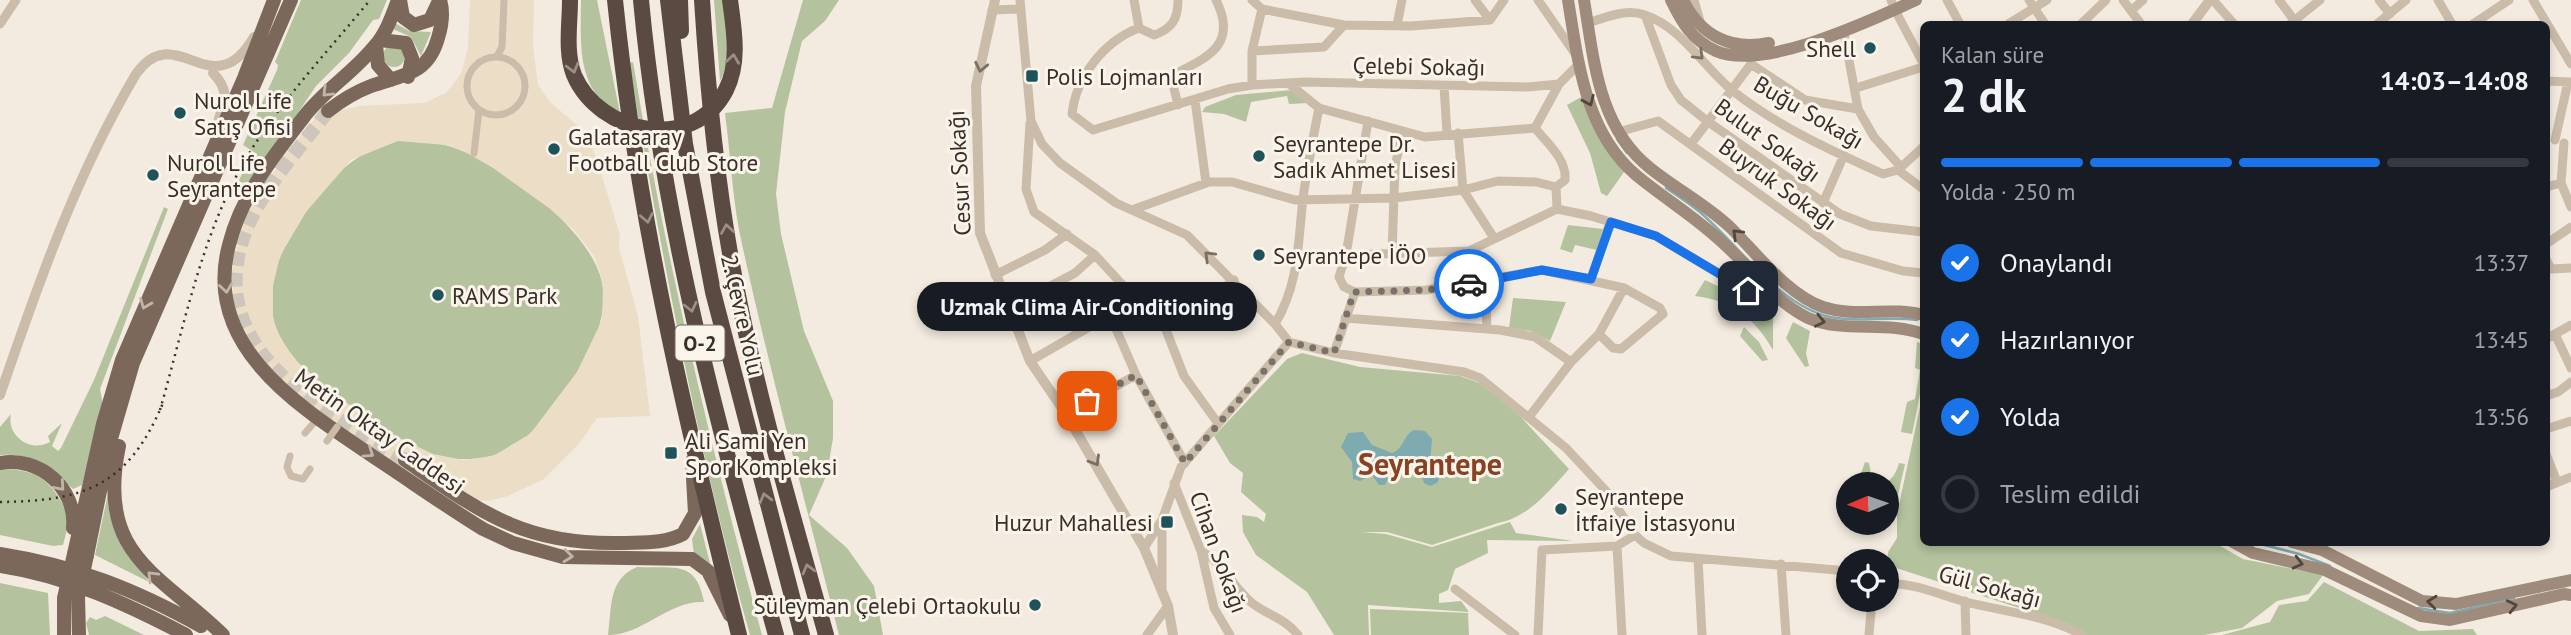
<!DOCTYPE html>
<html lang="tr">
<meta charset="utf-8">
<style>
:root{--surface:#171b24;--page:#242831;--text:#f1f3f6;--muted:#9ea1a6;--line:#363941;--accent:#1a73e8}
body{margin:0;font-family:"PT Sans",sans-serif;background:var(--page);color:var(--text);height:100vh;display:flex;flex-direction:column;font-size:26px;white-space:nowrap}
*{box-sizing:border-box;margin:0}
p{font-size:23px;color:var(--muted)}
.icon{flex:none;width:38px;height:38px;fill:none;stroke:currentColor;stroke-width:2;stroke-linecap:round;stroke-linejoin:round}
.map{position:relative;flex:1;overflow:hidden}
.sheet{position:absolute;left:1920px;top:21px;width:630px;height:525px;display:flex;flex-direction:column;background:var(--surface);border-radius:10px;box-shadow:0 4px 10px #0003}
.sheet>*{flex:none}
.needle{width:46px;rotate:268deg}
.buttons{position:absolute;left:1836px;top:472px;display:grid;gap:14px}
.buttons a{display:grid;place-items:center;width:63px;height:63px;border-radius:50%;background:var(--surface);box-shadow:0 4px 10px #0003;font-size:35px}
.pin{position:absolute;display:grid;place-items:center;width:60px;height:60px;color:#fff;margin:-30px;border-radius:14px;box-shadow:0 4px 10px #0006}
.courier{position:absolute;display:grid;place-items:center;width:70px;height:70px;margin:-35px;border:5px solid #1a73e8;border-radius:50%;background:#fff;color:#222;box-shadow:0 2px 9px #0007}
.bubble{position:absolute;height:49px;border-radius:24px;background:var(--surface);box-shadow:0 4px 10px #0003;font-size:23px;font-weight:700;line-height:49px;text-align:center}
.head em{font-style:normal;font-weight:700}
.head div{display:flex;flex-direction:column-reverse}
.head{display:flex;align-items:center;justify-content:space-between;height:119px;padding:0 21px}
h1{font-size:46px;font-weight:700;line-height:52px}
.bar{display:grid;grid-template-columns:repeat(4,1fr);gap:10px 7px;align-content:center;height:84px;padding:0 21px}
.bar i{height:9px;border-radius:5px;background:var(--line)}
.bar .active{background:var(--accent)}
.bar p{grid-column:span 4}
ol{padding:0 21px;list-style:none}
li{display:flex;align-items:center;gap:21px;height:77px}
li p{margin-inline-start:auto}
li .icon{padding:7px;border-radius:50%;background:var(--accent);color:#fff;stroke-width:4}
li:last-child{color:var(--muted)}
li i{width:38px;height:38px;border:4px solid var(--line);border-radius:50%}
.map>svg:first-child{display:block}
.green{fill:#b4c29e}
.plaza{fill:#ebddc6;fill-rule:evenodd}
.water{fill:#7dabb0}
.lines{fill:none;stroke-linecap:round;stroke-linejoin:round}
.stream{stroke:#7dabb0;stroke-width:2.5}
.primary-tunnel{stroke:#cec5bb;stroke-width:14;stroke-dasharray:14 7;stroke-linecap:butt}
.pedestrian{stroke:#cbbcaa;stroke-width:7}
.minor{stroke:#cbbcaa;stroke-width:9}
.tertiary{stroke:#cbbcaa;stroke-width:10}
.secondary{stroke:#9f8b7b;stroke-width:12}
.primary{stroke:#7b685b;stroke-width:14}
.motorway{stroke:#5a4a41;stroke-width:16}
.rail{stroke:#392f2a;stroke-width:2.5;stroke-dasharray:2 5;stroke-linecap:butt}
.pedestrian-bridge{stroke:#cbbcaa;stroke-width:7}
.primary-bridge{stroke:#7b685b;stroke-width:14}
.motorway-bridge{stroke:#5a4a41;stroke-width:16}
.oneway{stroke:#7b6e64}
.oneway2{stroke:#9a8e85}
.oneway3{stroke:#c1b5aa}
.oneway4{stroke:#52463e}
.done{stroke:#7a7169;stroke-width:7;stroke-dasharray:0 12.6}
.route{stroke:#1a73e8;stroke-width:9}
.poi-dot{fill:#1f535b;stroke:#faf4eb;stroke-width:2.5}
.labels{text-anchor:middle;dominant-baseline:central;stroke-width:6;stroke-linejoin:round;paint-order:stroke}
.shield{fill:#faf4eb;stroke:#736a64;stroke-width:2}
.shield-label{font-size:21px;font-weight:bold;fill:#392f2a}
.poi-label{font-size:23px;fill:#392f2a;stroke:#faf4eb;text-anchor:start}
.street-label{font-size:23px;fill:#392f2a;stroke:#faf4eb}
.district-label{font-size:30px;font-weight:bold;fill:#884122;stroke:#faf4eb}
</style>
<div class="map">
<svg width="2571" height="635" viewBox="0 0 2571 635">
<rect width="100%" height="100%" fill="#f3ebdf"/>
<path class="green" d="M301 0H387L379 19 373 20 349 53 316 86 240 199 232 193 254 152 243 145 277 70 278 65 275 62Z
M581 0H597L620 113C575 92 581 42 581 0Z
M714 0H724C727 26 733 57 720 81Z
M803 0H839L825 21 802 41 785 112 776 194 781 234 804 331 833 401V438L827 474 809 515 847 548 874 586 883 635H839C805 500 768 366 739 230 732 192 730 151 725 113L772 108Z
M395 23 409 31 431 32 421 56 411 37 393 29Z
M383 56a11 11 0 1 1 22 0a11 11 0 1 1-22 0Z
M633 62C665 255 710 446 762 635H750C697 448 662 255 629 63Z
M1292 90 1308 103 1289 104 1287 96 1251 102 1246 122 1224 114 1202 112 1205 107 1236 95Z
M1583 96 1624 172 1607 196 1601 193 1590 153 1567 105Z
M398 140C419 140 440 142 460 150 508 168 598 235 603 289 607 327 585 360 565 391 547 418 524 447 491 456 469 462 440 459 418 450 372 429 283 369 273 317 264 276 288 237 311 205 334 173 358 151 398 140Z
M164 207 168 209 100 389 103 405 82 485 73 489C52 468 31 452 0 455V427L11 414C6 436 31 453 50 442L48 436 62 423 52 446 58 451 61 448 94 380Z
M1568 225 1603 229 1597 250 1575 245 1572 253 1560 249Z
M1705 280 1773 312V350C1755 318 1731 300 1695 296Z
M1513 298 1566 302 1550 341 1531 331 1509 328Z
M1793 322 1810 331 1806 353 1809 366 1805 367 1786 338Z
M1744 327 1759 342 1768 360 1762 361 1740 336Z
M1917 342 1923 344V379L1912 434 1901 432 1907 402 1915 399 1920 370 1915 368Z
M1302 353 1360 367 1460 376 1482 384 1519 415 1569 469C1550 490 1528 518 1498 523L1432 545 1387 532H1361L1386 534 1432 547 1510 522 1516 533 1573 541 1487 540 1488 553 1455 569 1448 590 1439 594V603L1461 601 1469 612 1368 605 1369 635H1334L1307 592 1256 555 1243 532 1242 515 1257 517 1264 522 1266 514 1241 492 1243 473 1230 463 1214 436 1287 359Z
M1923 393V542L2215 543 2243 559 2323 575 2309 594 2277 601 2242 628 2204 635H2086L2069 624 1887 565 1888 552 1897 538V514Z
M1865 462 1869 463 1872 480C1888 488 1895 477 1899 463L1905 464 1895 509 1887 506 1886 485H1857Z
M0 469C41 469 52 482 70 518L63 545 53 546 0 535Z
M110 484 130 555 149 582 95 555Z
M700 524 711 567 694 555 692 539Z
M637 567C674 569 696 559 704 602 669 600 643 635 608 635 612 607 608 579 637 567Z
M2324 582 2419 631 2473 629 2477 635H2222L2270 622 2279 605 2307 601Z
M0 583 48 593 50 635H0Z
M1370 609 1468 613 1469 635H1371Z
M105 616 144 635H89L86 623 90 617 96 620Z"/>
<path class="plaza" d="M470 0H534L533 46 538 85 550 102 585 132 596 157 620 235 619 248 638 316 650 416 597 418 579 444 544 479 508 496 488 501 473 500 407 453 397 469 348 437 264 367 238 324 231 274 243 223 257 197 288 151 324 108 329 113 359 106 424 103 446 93 461 74 468 48ZM398 141 446 145 462 150 493 168 549 208 574 230 594 256 600 272 603 287 602 320 577 372 530 434 493 456 463 460 433 454 389 433 333 393 294 359 277 332 273 317V286L280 256 306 212 351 160Z"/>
<path class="water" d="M1414 430 1425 431 1432 439 1430 462 1441 475 1437 483 1430 486 1424 483 1416 460 1412 457 1399 471 1389 461 1381 463 1380 470 1388 479 1385 485H1379L1372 475 1360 481 1353 479 1352 462 1341 447 1348 433 1363 432 1372 445 1392 453C1404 449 1403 435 1414 430Z"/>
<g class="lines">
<path class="stream" d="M1617 139 1627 153
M1666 188C1678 196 1690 204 1701 213 1739 246 1780 306 1830 317 1859 323 1888 316 1917 320
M2253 542 2299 554 2330 566
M2418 608 2450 613 2514 598"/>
<path class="primary-tunnel" d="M328 111C300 148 264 186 246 230 199 349 322 409 405 460"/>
<path class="pedestrian" d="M497 56 502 47 504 0
M467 86a29 29 0 1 1 58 0a29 29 0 1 1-58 0Z
M474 153 479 110
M305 433 318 418
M290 456 287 467 291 476 303 479 310 469"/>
<path class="minor" d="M1020 0 1031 121 1042 144 1060 163 1116 203 1187 235 1275 324 1289 342 1334 353 1464 372 1480 378 1566 448 1607 492 1635 535 1644 543 1671 556 1848 571
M1134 0 1139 28
M1252 0 1262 9 1344 25 1411 26 1490 20 1504 0
M1475 0 1490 20
M1538 0 1576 55
M1694 0 1700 21
M1891 0 1892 3
M1947 0 1960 24
M2029 0 2045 24
M2123 0 2141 24
M2213 0 2234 24
M2279 0 2297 24
M2379 0 2390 14
M2438 0 2452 24
M2533 0 2571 64
M992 10 1021 9
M1895 10 1923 63
M2131 11 2143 0
M1645 15 1671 85 1681 100 1707 121 1840 214 1871 226 1923 232
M1587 23C1606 18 1625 8 1645 15 1683 28 1703 67 1733 91 1777 126 1832 151 1883 174L1898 170 1923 147
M0 24 16 0
M2008 24 2047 0
M2081 24 2106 0
M2290 24 2320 0
M2377 24 2406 0
M2473 24 2509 0
M1397 25 1402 0
M1139 28C1104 41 1076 77 1072 114L1093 130 1228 89 1252 85V51L1324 47 1344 25
M1139 28 1154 35C1172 29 1178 19 1178 0
M1844 33 1858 109 1874 137 1901 167
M1252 51 1262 9
M1750 54 1751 64 1805 100 1858 109
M2546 81 2571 82
M1288 83 1319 108 1425 137 1535 128
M1252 85 1304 82 1528 87 1559 84 1578 65
M1444 86 1447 134
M1856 88 1923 67
M1195 100 1206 183
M1178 105 1171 76C1206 58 1239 46 1216 0
M1030 123 1026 189 1034 212 1095 255 1130 293V316
M1618 132 1658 121 1841 253 1903 271 1923 273
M1458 133 1463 190 1494 238
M2555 140 2568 82
M2564 143 2561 183 2571 207
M1691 144 1751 64
M1898 170 1923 189
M2546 187 2561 183
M1823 203 1844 155
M1557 209 1591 216 1656 236 1765 301H1784
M1557 209 1556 187 1565 180C1567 159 1547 143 1535 128L1559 84
M1132 210 1209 182H1232L1295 200 1394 198 1463 190 1498 181 1536 182 1556 187
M2546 244 2571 227
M1469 251 1471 284
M1346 255 1469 251 1557 209
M1392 255 1395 166 1403 132
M2546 259 2551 269 2571 268
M995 275 1045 250 1067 234
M1591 279 1610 222
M1485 281 1487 329
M1355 292 1426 290 1542 270 1624 288 1660 308 1663 314 1621 349 1613 348 1599 334
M1009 308 1075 273 1095 255
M1159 312 1184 376 1217 422
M1110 315 1136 375 1185 463
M1345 318 1500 330 1535 337 1571 362
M1275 324C1299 284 1298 243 1303 198 1307 168 1313 138 1319 108
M2555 334 2571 368
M2546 339 2571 325
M1334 353 1355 292 1344 287 1339 277 1346 255 1368 121
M1030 361 1110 315 1159 312 1202 304 1234 280
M2546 396 2558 392 2571 382
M1066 414 1136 375
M1529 417 1571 362 1599 334 1624 288
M2546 429 2571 421
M2546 454 2557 482
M1174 483 1201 551 1214 608 1230 635
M2546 487 2571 477
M1617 546 1622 635
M1144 548 1162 520 1181 467 1289 342
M1201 551C1224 563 1232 587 1252 603 1267 615 1285 618 1298 635
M1698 559 1702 635
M1781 564 1786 635
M1886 584C1915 582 1939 595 1966 602 2005 612 2047 615 2082 635
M1162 588V521
M1455 589 1515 635
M1965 601 1966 635
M1147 635 1168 606
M1538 635 1542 550 1617 546 1635 535
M1869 635 1872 600"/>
<path class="tertiary" d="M995 0 976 86 980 233 1030 361 1066 414 1144 548 1168 606 1173 635
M2192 24 2210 0
M213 73C236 97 218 107 216 134
M0 395C38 284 76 175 136 74 176 17 212 109 254 37"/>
<path class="secondary" d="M1568 0C1578 61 1585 132 1636 175 1665 199 1697 218 1724 244 1750 267 1776 303 1808 318 1844 334 1887 320 1923 334
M1584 0C1594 60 1598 127 1650 168 1676 189 1707 205 1731 228 1757 254 1788 295 1823 307 1856 318 1891 306 1923 315
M1671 0C1682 23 1692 40 1716 51 1763 72 1871 20 1916 0
M1683 0C1700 35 1730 51 1769 43
M2233 542 2253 553 2325 570 2421 616 2450 620 2564 594 2571 595
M2292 542 2322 550 2422 601 2456 604 2571 580"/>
<path class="primary" d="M398 0C392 16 386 34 374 47 353 73 323 91 303 118 273 157 241 196 229 245 201 349 305 410 377 459 412 482 447 507 483 529L513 543 563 557 692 559 708 571 730 615
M400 0 403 17 414 25 430 20 439 1
M380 40 406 43 412 58 408 77
M376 45 378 65 391 80
M328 111C342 100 355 92 371 86 402 75 428 75 438 38 442 25 444 13 440 0
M119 446C96 555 158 572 223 635
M405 460C481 512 523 545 620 543 642 542 664 544 683 534L695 513 692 461
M0 463C39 456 77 488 73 528
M0 554C76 566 134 589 201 626
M74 554 103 424 122 360 244 78 274 0
M87 555 110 442 133 363 291 0
M0 566C67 576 127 604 186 635"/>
<path class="motorway" d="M615 0C637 215 687 426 739 635
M641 0C661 216 718 427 776 635
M668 0 685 144 713 292 802 635
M680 0 681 31
M702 0C708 95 717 191 736 285 759 403 794 519 826 635"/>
<path class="rail" d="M160 410C183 330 199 247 238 173 270 112 326 54 370 0
M0 502C85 501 128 486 163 403"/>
<path class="pedestrian-bridge" d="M327 441 337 427"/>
<path class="primary-bridge" d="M64 635V598L74 554
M79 635 78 597 87 555"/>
<path class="motorway-bridge" d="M570 0C570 24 565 52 574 75 599 134 693 154 726 90 740 62 734 30 730 0"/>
</g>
<defs><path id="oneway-chevron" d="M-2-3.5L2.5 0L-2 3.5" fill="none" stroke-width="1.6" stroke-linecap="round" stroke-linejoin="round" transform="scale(1.75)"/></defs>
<g class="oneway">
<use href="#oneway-chevron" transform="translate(1699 55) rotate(44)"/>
<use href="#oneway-chevron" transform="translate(981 67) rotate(102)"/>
<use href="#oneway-chevron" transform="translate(1209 256) rotate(-136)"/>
<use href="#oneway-chevron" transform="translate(1095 461) rotate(59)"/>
</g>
<g class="oneway2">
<use href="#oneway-chevron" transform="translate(733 59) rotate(-82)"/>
<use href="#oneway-chevron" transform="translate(573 68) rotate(75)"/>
<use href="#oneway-chevron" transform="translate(647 218) rotate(79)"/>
<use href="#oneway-chevron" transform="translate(727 229) rotate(-99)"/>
<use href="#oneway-chevron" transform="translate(691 307) rotate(77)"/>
<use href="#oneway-chevron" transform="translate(765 498) rotate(-105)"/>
<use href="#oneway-chevron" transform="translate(808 569) rotate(-105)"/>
</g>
<g class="oneway3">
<use href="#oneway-chevron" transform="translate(327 92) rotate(135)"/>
<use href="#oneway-chevron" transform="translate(226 288) rotate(82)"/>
<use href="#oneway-chevron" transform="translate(145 304) rotate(112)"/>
<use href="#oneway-chevron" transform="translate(369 453) rotate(34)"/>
<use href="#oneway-chevron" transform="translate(60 486) rotate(49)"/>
<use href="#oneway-chevron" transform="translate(568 556) rotate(6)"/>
<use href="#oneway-chevron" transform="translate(152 576) rotate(-135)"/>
</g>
<g class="oneway4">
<use href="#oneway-chevron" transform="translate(1589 101) rotate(66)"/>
<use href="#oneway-chevron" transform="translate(1737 234) rotate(-136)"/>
<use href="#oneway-chevron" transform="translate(1820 321) rotate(12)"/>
<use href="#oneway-chevron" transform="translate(2298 563) rotate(14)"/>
<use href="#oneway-chevron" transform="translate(2432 602) rotate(-174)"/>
<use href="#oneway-chevron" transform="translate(2512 606) rotate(-13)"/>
</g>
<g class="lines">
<path class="done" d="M1087 401 1136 375 1185 463 1289 342 1334 353 1354 292 1426 290 1469 284"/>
<path class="route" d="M1469 284 1542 270 1591 279 1611 222 1656 236 1748 291"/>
</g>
<g class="poi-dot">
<circle cx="1870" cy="48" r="7"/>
<rect x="1025" y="69" width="14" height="14" rx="3.5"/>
<circle cx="180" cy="113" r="7"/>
<circle cx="554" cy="149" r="7"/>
<circle cx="1259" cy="156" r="7"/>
<circle cx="153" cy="175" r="7"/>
<circle cx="1259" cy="255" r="7"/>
<circle cx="438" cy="295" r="7"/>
<rect x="664" y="446" width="14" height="14" rx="3.5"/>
<circle cx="1561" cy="509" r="7"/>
<rect x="1160" y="515" width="14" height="14" rx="3.5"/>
<circle cx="1035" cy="605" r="7"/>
</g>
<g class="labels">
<rect class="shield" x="675.5" y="325.5" width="49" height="35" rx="5"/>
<g class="shield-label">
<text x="700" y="343">O-2</text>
</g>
<g class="poi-label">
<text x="1856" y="48" text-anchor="end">Shell</text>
<text x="1046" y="76">Polis Lojmanları</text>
<text x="194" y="100">Nurol Life<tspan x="194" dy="26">Satış Ofisi</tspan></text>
<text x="568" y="136">Galatasaray<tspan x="568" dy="26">Football Club Store</tspan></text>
<text x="1273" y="143">Seyrantepe Dr.<tspan x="1273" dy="26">Sadık Ahmet Lisesi</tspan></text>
<text x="167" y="162">Nurol Life<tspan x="167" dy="26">Seyrantepe</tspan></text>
<text x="1273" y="255">Seyrantepe İÖO</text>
<text x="452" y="295">RAMS Park</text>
<text x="685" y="440">Ali Sami Yen<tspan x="685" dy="26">Spor Kompleksi</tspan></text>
<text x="1575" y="496">Seyrantepe<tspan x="1575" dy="26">İtfaiye İstasyonu</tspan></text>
<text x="1153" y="522" text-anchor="end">Huzur Mahallesi</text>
<text x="1021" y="605" text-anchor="end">Süleyman Çelebi Ortaokulu</text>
</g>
<g class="street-label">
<text transform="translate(1419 66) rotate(1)">Çelebi Sokağı</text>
<text transform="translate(1809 112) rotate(30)">Buğu Sokağı</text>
<text transform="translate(1768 140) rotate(36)">Bulut Sokağı</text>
<text transform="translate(959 173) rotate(-93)">Cesur Sokağı</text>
<text transform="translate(1778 184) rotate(36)">Buyruk Sokağı</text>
<text transform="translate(743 315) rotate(77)">2. Çevre Yolu</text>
<text transform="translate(380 431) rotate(35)">Metin Oktay Caddesi</text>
<text transform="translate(1219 552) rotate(70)">Cihan Sokağı</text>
<text transform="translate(1990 586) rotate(15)">Gül Sokağı</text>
</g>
<g class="district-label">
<text x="1430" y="463">Seyrantepe</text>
</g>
</g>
</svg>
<div class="buttons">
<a><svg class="needle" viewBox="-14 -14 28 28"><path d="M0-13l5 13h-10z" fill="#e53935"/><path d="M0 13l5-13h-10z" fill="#9ea1a6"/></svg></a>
<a><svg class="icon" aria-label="locate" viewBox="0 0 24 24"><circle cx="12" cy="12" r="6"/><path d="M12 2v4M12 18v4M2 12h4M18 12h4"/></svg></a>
</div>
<div class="pin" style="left:1087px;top:401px;background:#ea580c"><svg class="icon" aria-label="bag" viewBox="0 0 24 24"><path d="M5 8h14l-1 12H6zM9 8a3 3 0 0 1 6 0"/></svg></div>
<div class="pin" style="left:1748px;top:291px;background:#1f2937"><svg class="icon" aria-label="home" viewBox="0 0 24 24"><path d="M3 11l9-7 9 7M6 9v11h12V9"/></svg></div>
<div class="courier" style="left:1469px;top:284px"><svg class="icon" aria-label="car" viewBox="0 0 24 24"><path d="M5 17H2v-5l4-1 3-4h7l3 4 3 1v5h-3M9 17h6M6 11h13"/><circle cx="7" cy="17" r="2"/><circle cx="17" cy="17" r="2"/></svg></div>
<div class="bubble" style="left:917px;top:282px;width:340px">Uzmak Clima Air-Conditioning</div>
<section class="sheet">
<div class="head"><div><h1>2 dk</h1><p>Kalan süre</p></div><em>14:03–14:08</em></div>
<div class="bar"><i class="active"></i><i class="active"></i><i class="active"></i><i></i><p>Yolda · 250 m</p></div>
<ol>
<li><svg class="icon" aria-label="check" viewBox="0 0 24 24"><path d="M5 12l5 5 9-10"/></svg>Onaylandı<p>13:37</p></li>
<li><svg class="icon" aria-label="check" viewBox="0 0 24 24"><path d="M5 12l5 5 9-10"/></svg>Hazırlanıyor<p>13:45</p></li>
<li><svg class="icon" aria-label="check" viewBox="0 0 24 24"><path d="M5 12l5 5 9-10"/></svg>Yolda<p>13:56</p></li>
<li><i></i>Teslim edildi</li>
</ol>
</section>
</div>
